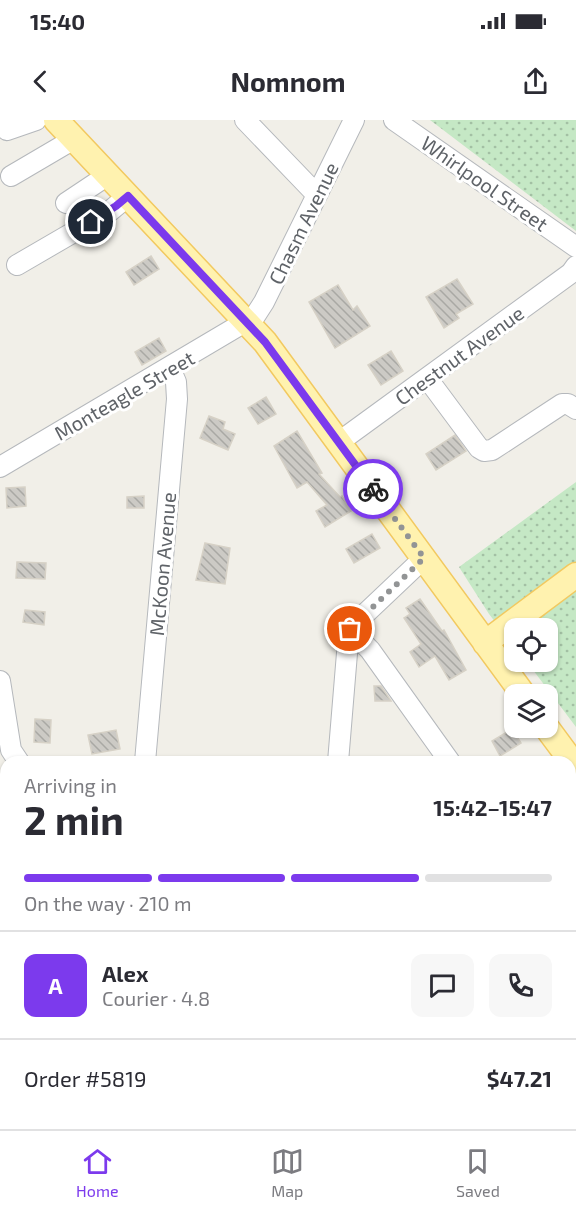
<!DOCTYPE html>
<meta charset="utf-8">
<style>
:root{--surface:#fff;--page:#f7f7f7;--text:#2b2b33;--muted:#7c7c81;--line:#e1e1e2;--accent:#7c3aed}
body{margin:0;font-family:"Exo 2",sans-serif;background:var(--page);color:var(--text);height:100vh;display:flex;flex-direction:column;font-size:22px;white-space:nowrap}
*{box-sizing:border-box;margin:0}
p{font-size:20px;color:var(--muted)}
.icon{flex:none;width:33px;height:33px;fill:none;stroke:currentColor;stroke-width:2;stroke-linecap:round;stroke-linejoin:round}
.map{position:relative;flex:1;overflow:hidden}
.sheet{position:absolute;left:0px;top:636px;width:576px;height:374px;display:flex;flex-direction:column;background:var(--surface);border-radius:18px 18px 0 0;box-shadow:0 2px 4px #0004}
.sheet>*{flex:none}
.buttons{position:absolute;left:504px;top:498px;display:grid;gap:12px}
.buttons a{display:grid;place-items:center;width:54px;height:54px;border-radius:12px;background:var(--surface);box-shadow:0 2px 4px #0004;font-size:30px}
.pin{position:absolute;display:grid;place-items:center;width:51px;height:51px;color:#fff;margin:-26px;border:3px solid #fff;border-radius:50%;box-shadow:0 2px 6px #0007}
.courier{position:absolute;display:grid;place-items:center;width:60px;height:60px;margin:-30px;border:4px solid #7c3aed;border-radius:50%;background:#fff;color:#222;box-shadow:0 2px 8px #0007}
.head em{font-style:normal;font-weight:700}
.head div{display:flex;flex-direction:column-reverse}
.head{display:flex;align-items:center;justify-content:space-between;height:102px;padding:0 24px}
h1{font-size:39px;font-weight:700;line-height:45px}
.bar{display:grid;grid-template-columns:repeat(4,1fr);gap:9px 6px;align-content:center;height:72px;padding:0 24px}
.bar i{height:8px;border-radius:4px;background:var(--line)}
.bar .selected{background:var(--accent)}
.bar p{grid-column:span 4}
.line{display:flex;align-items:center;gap:15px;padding:0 24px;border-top:2px solid var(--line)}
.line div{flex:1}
.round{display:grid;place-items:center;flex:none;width:63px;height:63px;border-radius:12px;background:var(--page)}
.status{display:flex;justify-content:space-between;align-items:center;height:42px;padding:0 30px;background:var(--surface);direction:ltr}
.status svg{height:16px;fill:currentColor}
header{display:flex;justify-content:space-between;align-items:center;height:78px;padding:0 24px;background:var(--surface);font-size:27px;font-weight:700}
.menu{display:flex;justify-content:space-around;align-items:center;height:84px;border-top:2px solid var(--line);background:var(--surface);font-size:16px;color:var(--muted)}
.menu a{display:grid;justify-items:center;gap:3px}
.menu .selected{color:var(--accent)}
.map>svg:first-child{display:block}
.grass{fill:url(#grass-dots)}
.building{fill:url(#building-back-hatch);stroke:#d6d1c6;stroke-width:1.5}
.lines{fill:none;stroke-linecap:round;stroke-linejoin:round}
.minor-casing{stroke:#b5b8bc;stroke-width:22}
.major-casing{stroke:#f2c960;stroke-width:27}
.minor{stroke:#fff;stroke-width:20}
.major{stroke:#fff2af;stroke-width:24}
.rail-casing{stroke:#b6b7b8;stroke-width:6}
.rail{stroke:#fff;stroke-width:4;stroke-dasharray:11;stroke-linecap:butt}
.done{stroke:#929495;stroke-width:6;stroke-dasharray:0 10.8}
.route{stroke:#7c3aed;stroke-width:8}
.labels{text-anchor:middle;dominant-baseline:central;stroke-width:6;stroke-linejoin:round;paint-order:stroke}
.street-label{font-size:20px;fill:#5f6368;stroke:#fff}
</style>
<div class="status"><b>15:40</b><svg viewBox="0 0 49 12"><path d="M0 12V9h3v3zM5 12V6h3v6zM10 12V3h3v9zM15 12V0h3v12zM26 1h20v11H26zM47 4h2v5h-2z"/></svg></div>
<header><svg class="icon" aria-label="back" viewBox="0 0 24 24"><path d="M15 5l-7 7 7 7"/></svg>Nomnom<svg class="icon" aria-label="share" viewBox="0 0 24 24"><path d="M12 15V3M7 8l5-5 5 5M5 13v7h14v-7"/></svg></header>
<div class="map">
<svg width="576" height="1009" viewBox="0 0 576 1009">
<defs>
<pattern id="grass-dots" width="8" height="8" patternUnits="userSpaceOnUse" patternTransform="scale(1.5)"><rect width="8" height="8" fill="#c5e8c5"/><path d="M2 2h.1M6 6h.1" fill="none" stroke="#a3c0a4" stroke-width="1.8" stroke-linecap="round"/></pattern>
<pattern id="building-back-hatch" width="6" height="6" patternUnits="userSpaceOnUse" patternTransform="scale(1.5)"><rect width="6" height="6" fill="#cccac5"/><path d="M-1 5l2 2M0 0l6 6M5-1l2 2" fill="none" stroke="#a9a8a4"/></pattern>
</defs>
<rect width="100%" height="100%" fill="#f1efe8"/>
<path class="grass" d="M430 0H576V111Z
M576 362V607L527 542H548V508H514V526L489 494 459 447Z"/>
<path class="building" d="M151 136 159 149 134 165 126 152Z
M457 159 473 184 456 194 459 198 444 208 426 177Z
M338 165 353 190 357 186 370 206 335 228 309 182Z
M159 218 166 231 142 245 135 232Z
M391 231 403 251 381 265 368 245Z
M266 277 276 294 258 304 248 288Z
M209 296 225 302 223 309 235 314 228 330 200 318Z
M297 311 322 353 319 354 340 377 342 376 351 391 325 407 316 391 327 385 307 362 297 368 274 326Z
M455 315 466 331 436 350 426 334Z
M25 367 26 386 7 388 6 368Z
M144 376V388H127V377Z
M372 414 380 428 354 443 346 429Z
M205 423 230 428 225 464 196 460Z
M17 442 46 443 45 459 16 458Z
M420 479 442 511 444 510 466 550 449 560 435 536 419 547 410 532 421 524 404 498 410 494 406 488Z
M25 490 45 492 44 505 23 502Z
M374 566H381L391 581H375Z
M35 599 51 600 50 623 34 622Z
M512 609 521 623 500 636 492 621Z
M116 610 120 629 92 634 88 615Z"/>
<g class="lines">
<g class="minor-casing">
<path id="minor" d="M245 0 317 75
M394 0 576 127
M0 2 7 10 36 0
M11 56 74 19
M66 83 108 55
M17 145 110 91 128 76
M427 258 479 328 484 331 492 330 562 284H568L576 289
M339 322 571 153 576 146
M0 347 255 196 264 182 354 0
M349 509 370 530 450 642
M0 561 11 630 19 642
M145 642 177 279 176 262 170 248
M338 642 349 509 424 438
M570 679 576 674
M570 815 576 812
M570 948 576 944
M570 992 576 1000
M332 1004 336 1009
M113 1009V1004
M307 1009V1004
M486 1009 494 1004"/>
</g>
<g class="major-casing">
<path id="major" d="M56 0 265 222 523 574
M485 523 576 455
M547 608 576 647"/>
</g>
<use href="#minor" class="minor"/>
<use href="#major" class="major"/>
<g class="rail-casing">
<path id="rail" d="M0 978V998"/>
</g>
<use href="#rail" class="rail"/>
</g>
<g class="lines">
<path class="done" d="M350 509 424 438 373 369"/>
<path class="route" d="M91 102 116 86 128 76 265 222 373 369"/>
</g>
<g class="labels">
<g class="street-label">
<text transform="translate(485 63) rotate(35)">Whirlpool Street</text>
<text transform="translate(303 103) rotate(-64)">Chasm Avenue</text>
<text transform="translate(459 235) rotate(-36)">Chestnut Avenue</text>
<text transform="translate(124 275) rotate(-30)">Monteagle Street</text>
<text transform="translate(162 444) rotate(-85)">McKoon Avenue</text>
</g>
</g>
</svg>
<div class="buttons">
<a><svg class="icon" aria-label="locate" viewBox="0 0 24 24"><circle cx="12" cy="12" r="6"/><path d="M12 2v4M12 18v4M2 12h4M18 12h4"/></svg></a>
<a><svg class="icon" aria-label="layers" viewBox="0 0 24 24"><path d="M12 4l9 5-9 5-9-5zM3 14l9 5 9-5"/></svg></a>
</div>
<div class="pin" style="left:350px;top:509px;background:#ea580c"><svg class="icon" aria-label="bag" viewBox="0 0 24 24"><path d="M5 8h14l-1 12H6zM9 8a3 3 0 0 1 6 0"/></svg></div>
<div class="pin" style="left:91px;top:102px;background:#1f2937"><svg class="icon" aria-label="home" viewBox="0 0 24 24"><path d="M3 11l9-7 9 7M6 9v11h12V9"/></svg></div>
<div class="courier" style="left:373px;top:369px"><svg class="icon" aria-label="bike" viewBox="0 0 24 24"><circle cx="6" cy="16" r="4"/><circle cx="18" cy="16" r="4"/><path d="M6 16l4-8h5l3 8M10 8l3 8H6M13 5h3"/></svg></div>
<section class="sheet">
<div class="head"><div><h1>2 min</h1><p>Arriving in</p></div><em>15:42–15:47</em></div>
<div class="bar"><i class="selected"></i><i class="selected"></i><i class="selected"></i><i></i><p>On the way · 210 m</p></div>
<div class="line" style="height:108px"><b class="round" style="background:var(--accent);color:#fff">A</b><div><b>Alex</b><p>Courier · 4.8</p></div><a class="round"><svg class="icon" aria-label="chat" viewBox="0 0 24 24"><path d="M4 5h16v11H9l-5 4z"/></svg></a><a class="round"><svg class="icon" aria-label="phone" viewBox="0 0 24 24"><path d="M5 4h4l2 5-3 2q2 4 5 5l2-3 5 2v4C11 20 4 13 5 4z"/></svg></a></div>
<div class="line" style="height:78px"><div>Order #5819</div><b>$47.21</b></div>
</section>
</div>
<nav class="menu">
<a class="selected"><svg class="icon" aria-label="home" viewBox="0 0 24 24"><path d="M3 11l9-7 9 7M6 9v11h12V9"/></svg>Home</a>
<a><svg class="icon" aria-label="map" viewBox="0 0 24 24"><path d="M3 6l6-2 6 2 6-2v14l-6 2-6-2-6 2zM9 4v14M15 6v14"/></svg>Map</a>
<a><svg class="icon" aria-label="saved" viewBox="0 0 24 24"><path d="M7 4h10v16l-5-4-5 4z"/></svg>Saved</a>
</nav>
